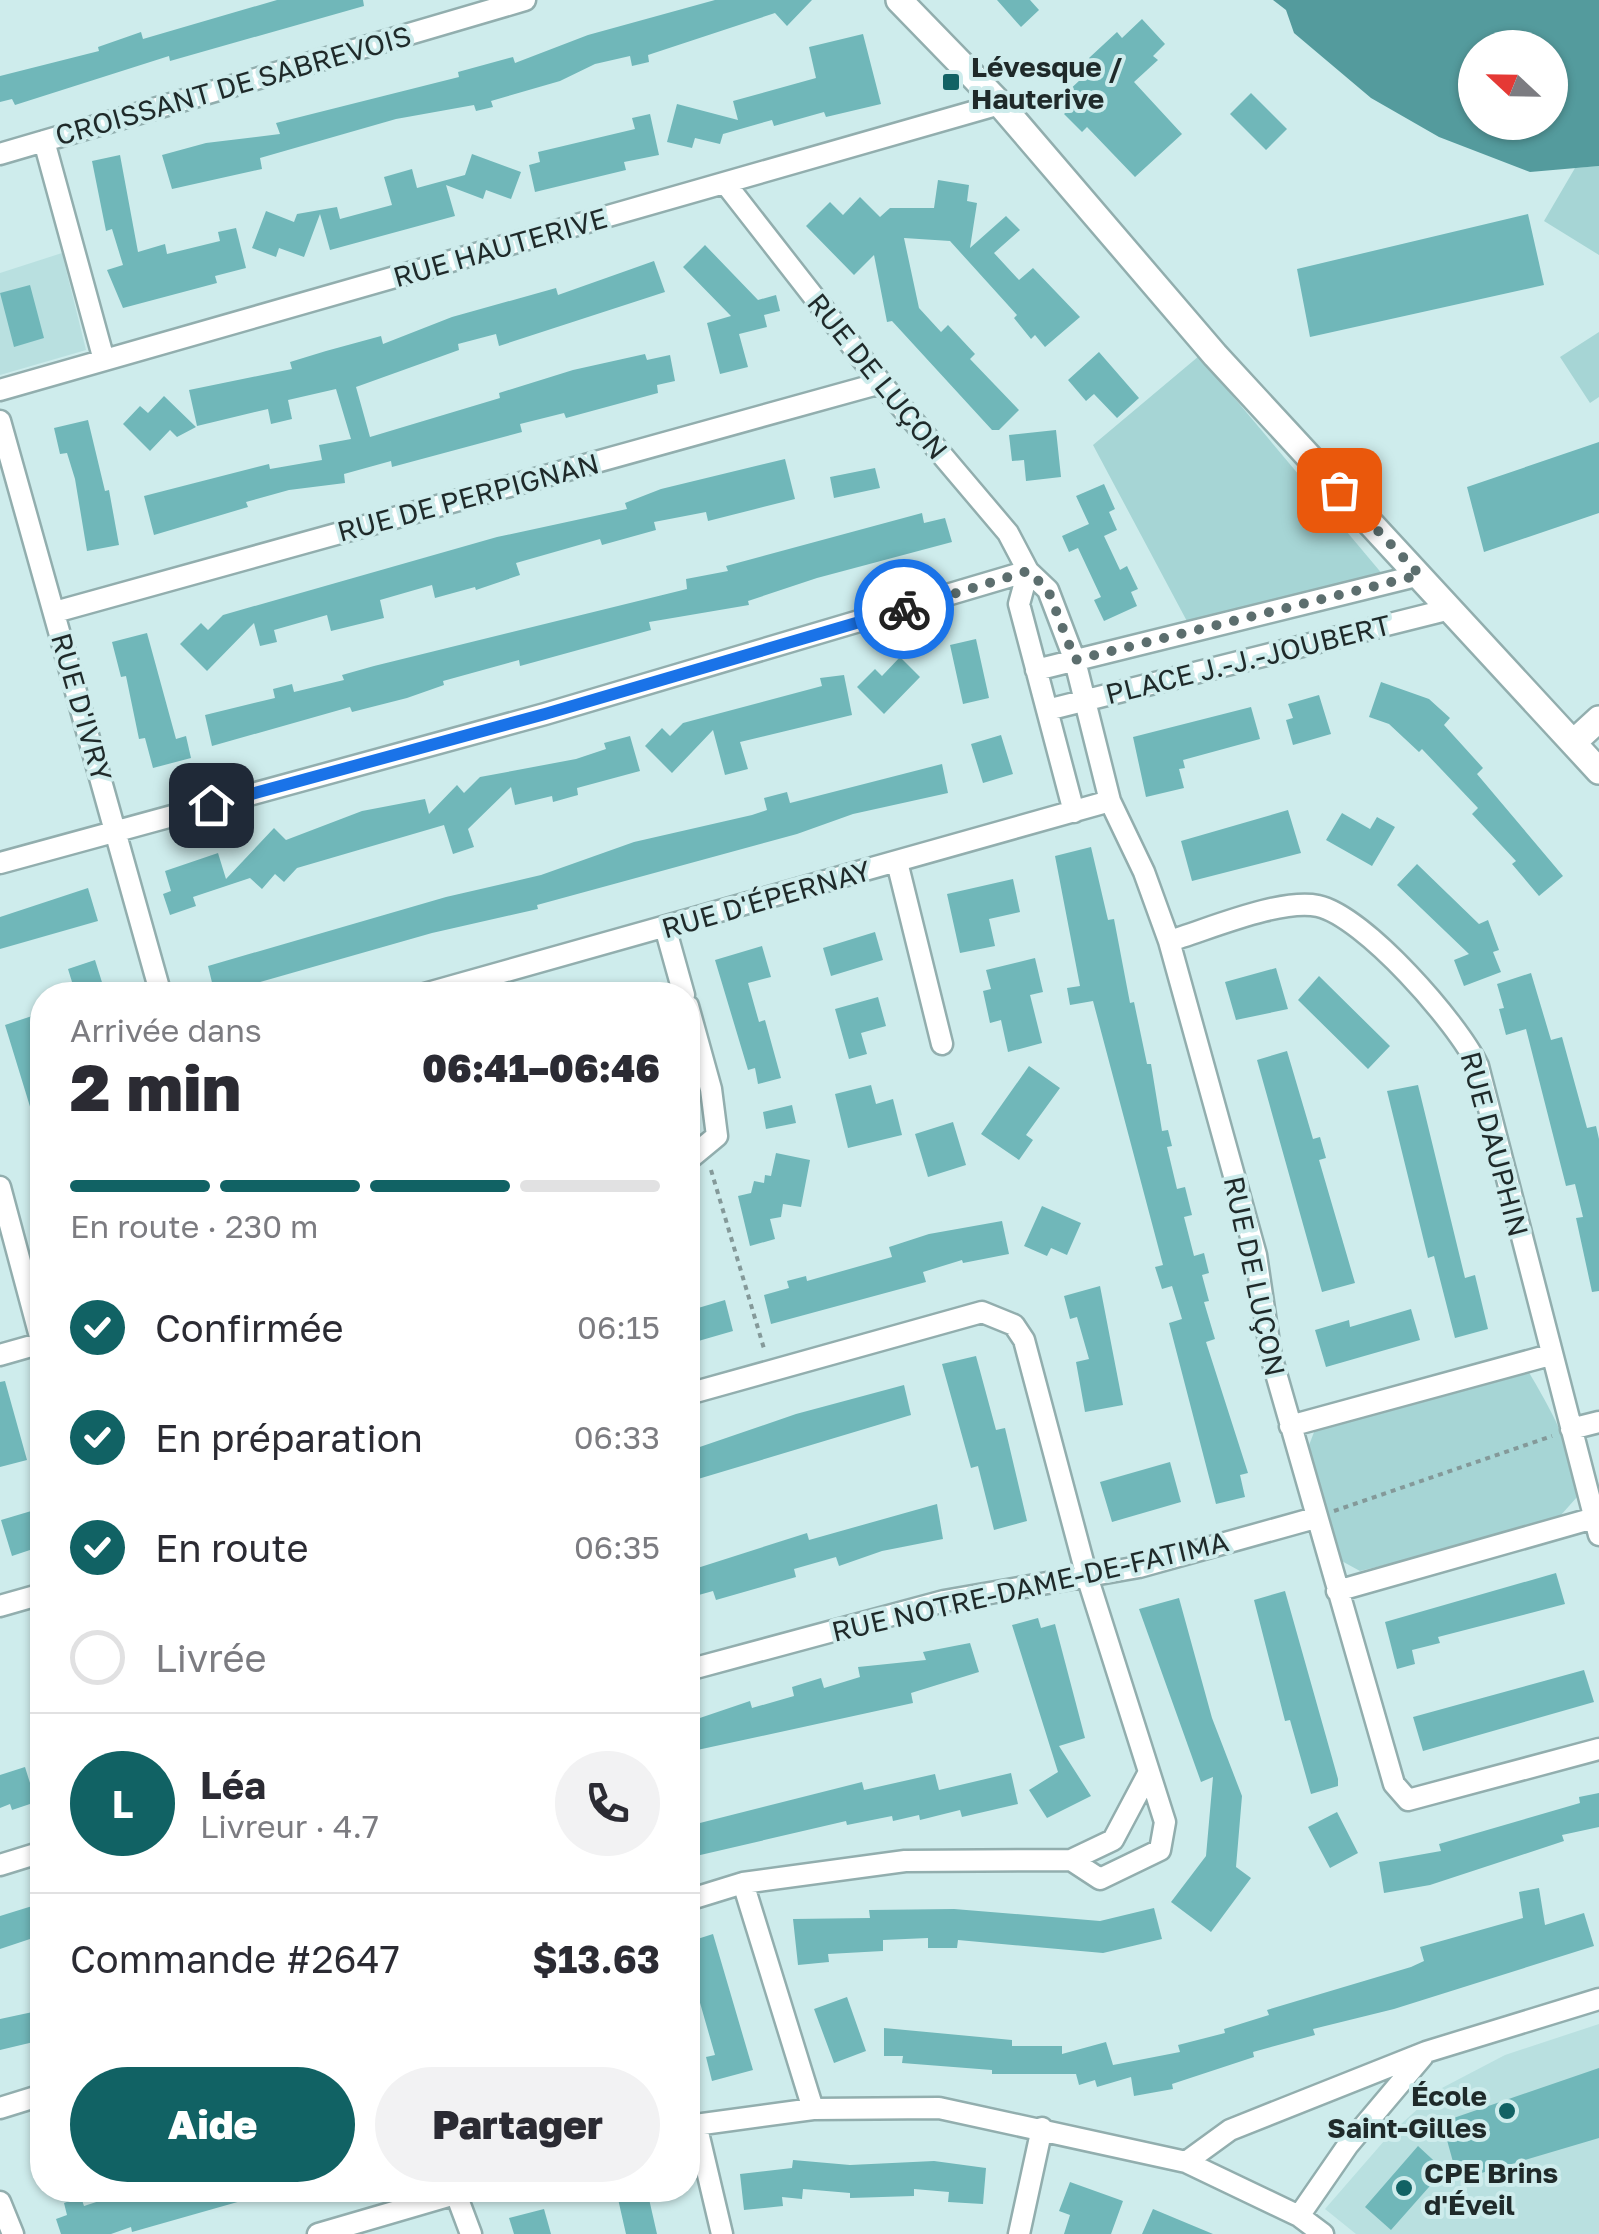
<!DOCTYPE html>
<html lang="fr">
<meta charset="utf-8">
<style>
:root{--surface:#fff;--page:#f2f2f3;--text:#2b2b33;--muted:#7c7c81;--line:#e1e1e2;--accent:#116264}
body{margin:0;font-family:"Golos Text",sans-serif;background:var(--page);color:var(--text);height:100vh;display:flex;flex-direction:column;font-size:38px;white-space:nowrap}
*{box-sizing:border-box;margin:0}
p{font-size:32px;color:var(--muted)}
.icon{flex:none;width:55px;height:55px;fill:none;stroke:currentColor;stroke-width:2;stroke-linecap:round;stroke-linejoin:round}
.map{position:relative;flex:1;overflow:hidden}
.drawer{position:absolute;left:30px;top:982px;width:670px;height:1220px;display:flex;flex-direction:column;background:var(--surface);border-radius:40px;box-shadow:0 2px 8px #0004}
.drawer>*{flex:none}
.needle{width:65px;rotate:292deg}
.tools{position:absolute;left:1458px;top:30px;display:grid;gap:20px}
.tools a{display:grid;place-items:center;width:110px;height:110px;border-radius:50%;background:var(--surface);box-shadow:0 2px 8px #0004;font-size:50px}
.pin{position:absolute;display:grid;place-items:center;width:85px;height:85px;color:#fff;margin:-42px;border-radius:20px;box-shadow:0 5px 15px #0006}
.courier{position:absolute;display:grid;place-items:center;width:100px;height:100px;margin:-50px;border:8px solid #1a73e8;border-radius:50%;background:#fff;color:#222;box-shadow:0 2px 12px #0007}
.head em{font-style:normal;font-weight:800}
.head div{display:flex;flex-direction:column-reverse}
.head{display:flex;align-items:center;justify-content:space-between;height:170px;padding:0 40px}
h1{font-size:65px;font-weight:800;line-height:75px}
.bar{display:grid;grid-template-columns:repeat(4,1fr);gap:15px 10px;align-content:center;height:120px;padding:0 40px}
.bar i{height:12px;border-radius:8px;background:var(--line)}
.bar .selected{background:var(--accent)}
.bar p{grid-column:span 4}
.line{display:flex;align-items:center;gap:25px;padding:0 40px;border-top:2px solid var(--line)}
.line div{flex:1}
.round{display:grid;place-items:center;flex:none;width:105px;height:105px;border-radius:52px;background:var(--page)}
ol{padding:0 40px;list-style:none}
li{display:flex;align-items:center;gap:30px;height:110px}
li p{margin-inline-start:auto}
li .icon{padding:10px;border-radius:50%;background:var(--accent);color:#fff;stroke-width:4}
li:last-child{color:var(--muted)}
li i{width:55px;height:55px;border:5px solid var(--line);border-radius:50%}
.button{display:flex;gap:20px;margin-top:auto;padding:20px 40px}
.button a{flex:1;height:115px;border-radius:60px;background:var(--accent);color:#fff;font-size:40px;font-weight:800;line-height:115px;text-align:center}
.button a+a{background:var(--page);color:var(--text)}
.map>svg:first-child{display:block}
.built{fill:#b9e0e0}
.green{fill:#a6d5d5}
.water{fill:#549b9d;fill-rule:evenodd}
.building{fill:#70b7b9}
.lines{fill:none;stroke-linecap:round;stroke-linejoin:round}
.minor-casing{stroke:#92aeae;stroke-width:25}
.tertiary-casing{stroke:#92aeae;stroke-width:30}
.path{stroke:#849999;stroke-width:4;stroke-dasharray:5 5;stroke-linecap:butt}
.minor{stroke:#fff;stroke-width:20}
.tertiary{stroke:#fff;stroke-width:25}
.done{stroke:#5c6e6e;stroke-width:10;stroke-dasharray:0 18}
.route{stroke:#1a73e8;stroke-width:12}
.poi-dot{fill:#116264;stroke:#ceecec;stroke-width:4}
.labels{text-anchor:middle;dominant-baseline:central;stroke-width:8;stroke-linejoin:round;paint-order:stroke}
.poi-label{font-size:28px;font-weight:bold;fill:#1f2a2a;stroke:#ceecec;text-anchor:start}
.street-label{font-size:28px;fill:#1f2a2a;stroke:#ceecec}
</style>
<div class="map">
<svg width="1599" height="2234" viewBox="0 0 1599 2234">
<rect width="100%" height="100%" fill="#ceecec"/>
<path class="built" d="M62 253 86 350 0 375V273Z
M1599 2024V2234H1356L1325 2209 1391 2133 1440 2089 1505 2055Z"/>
<path class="green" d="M1599 166V255L1544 221 1575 168Z
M1599 332V397L1590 403 1560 357Z
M1199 356 1389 582 1189 625 1093 445Z
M1527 1369C1551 1410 1574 1449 1577 1497L1553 1524 1360 1571 1327 1553 1306 1453 1316 1427Z"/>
<path class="water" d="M1273 0H1599V166L1530 172 1439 137 1371 98 1294 33 1286 10ZM1475 48H1550V122H1475Z"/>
<path class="building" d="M277 0H363L364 6 170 61 169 56 15 105 12 99 0 102V76L99 51 98 47 141 32 143 39Z
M715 0H812L787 26 775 13 648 55 649 62 632 66 630 56 595 64 560 81 491 101 493 107 476 111 474 105 396 119 260 158 262 169 172 189 162 155 206 143 280 134 276 123 459 77 458 72 513 57 515 63 588 35Z
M997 0H1030L1039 10 1021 27Z
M1142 19 1165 44 1153 56 1158 60 1134 82 1182 134 1135 177 1087 127 1082 132 1064 114 1074 104 1065 94 1096 65 1089 58 1117 32 1122 38Z
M863 34 881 104 826 117 824 112 774 126 772 120 723 134 720 144 695 138 692 148 667 142 677 104 738 120 733 101 816 78 809 47Z
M1251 93 1287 129 1266 150 1230 114Z
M650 114 659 155 624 162 626 170 535 192 529 165 540 162 538 152 635 129 632 118Z
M472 154 521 172 511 199 486 190 483 199 446 185 455 216 330 250 320 214 304 257 279 248 276 257 252 248 266 211 294 222 297 214 337 207 340 219 392 205 384 177 412 169 417 188 465 175Z
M120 155 138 252 165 244 167 254 220 241 218 232 236 228 246 268 215 276 217 283 123 308 107 270 123 265 112 229 106 231 92 161Z
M938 180 969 185 967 201 977 203 970 248 1006 216 1020 230 994 253 1019 280 1033 268 1080 317 1045 347 1035 335 1031 339 1014 318 1017 315 950 241 904 238 919 308 941 332 948 325 975 354 970 359 1019 410 999 430H992L892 321 887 322 874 255 854 275 806 226 830 202 843 215 860 197 880 217 890 208H934Z
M1528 214 1544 285 1310 337 1297 269Z
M705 245 758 300 776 295 780 311 764 315 767 327 739 334 748 367 720 374 707 323 731 316 683 267Z
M654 261 665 292 499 346 496 334 458 344 459 350 356 387 370 437 500 398 499 393 573 370 645 354 647 360 670 355 675 381 657 385 658 393 566 418 564 413 520 424 522 432 392 467 391 461 344 474 345 483 289 490 246 502 248 507 154 535 144 496 269 464 270 469 322 460 319 445 351 439 336 389 288 400 292 419 271 424 268 409 197 426 189 390 292 369 290 362 326 351 381 336 383 344 452 317 556 288 558 295Z
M30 285 44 338 14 347 0 293Z
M1099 352 1139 398 1117 418 1094 394 1086 401 1068 380Z
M164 396 196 427 177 437 170 430 150 451 123 424 140 406 148 413Z
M88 420 105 491 109 490 119 545 87 551 75 479 67 453 60 454 54 428Z
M1056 430 1061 477 1026 481 1024 460 1012 461 1009 435Z
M1599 442V513L1484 552 1467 487Z
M785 459 795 499 708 521 706 512 654 522 656 530 602 545 600 539 516 563 520 575 476 590 475 587 435 598 432 585 380 600 384 618 331 631 327 615 274 630 277 642 260 646 254 623 207 671 180 644 201 623 208 630 223 615 497 537 627 509 625 503 661 489Z
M875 468 880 488 834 498 830 477Z
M1104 484 1115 509 1109 512 1117 530 1104 536 1120 570 1127 566 1138 589 1131 592 1137 606 1104 621 1094 600 1101 597 1078 548 1069 552 1062 536 1089 524 1076 496Z
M922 513 924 523 945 518 952 542 817 578 748 601 749 605 649 622 651 630 520 666 519 660 443 681 444 685 407 698 352 712 350 707 212 746 205 715 275 698 273 689 292 684 294 692 344 680 342 675 374 666 687 589 686 579 728 571 726 566Z
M147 633 176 739 186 736 191 758 153 768 145 738 139 739 126 676 121 677 112 642Z
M976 639 989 698 963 704 950 645Z
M900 657 920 677 884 714 857 687 875 669 882 676Z
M844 675 852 715 740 742 748 769 725 775 713 730 672 773 645 746 662 728 670 736 683 723 822 686 820 678Z
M1381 682 1429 699 1450 718 1444 725 1483 768 1477 774 1563 876 1539 896 1512 864 1516 861 1472 814 1478 808 1422 749 1419 752 1389 724 1369 717Z
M1319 695 1331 734 1293 745 1286 720 1293 718 1288 704Z
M1251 707 1260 739 1183 760 1185 768 1179 769 1184 788 1146 797 1133 737Z
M1001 735 1013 774 983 783 971 744Z
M630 736 640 771 577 788 578 795 553 802 552 796 515 805 511 787 468 829 474 847 453 854 444 825 297 868 284 882 275 874 262 889 250 878 193 897 196 906 170 915 163 894 171 891 165 871 218 853 226 879 274 828 286 840 362 811 425 799 429 814 457 785 464 793 480 777 576 759 606 749 604 743Z
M942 764 948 793 853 814 797 834 537 905 538 909 432 933 215 995 208 966 446 897 541 875 634 842 752 815 767 810 764 798 787 792 790 803Z
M1288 810 1301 853 1192 881 1181 841Z
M1342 813 1370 829 1377 817 1395 827 1372 866 1326 840Z
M1091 847 1108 920 1114 919 1130 1003 1134 1002 1147 1064H1151L1162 1131 1168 1130 1172 1146 1167 1147 1177 1189 1185 1187 1192 1215 1184 1217 1194 1256 1204 1253 1209 1273 1202 1275 1209 1301 1204 1302 1215 1339 1206 1342 1248 1473 1240 1475 1245 1497 1216 1504 1169 1323 1182 1319 1172 1286 1162 1289 1155 1267 1163 1265 1093 1001 1070 1005 1067 988 1080 986 1055 856Z
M1417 864 1479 924 1488 920 1499 950 1493 952 1501 972 1464 986 1454 960 1469 954 1397 885Z
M1013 879 1020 912 989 919 995 946 960 953 947 894Z
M88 888 98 921 0 949V917Z
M875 932 883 960 831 976 823 948Z
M762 946 771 977 748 983 759 1022 765 1020 781 1078 758 1084 755 1068 748 1070 715 960Z
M1035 958 1043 992 1030 995 1042 1043 1008 1052 1001 1020 990 1023 983 991 991 989 986 970Z
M95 960 106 995H76L68 969Z
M1276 968 1288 1009 1236 1020 1225 982Z
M1531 973 1551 1040 1562 1037 1587 1128 1596 1126 1599 1139V1291L1592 1292 1576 1218 1583 1217 1575 1184 1566 1186 1526 1029 1506 1035 1499 1009 1504 1008 1497 984Z
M1319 976 1390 1046 1368 1069 1298 1000Z
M878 997 886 1026 861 1033 867 1054 849 1059 835 1009Z
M35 1015 42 1040V1136H39L5 1025Z
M1287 1051 1313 1139 1320 1137 1326 1158 1319 1160 1355 1283 1322 1292 1257 1060Z
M1029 1066 1060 1088 1026 1135 1033 1140 1019 1160 981 1134Z
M871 1085 876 1104 893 1099 902 1135 848 1148 835 1094Z
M1418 1085 1465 1278 1475 1275 1488 1329 1455 1338 1434 1256 1428 1258 1387 1091Z
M792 1105 796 1123 766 1129 763 1112Z
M953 1122 966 1165 928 1177 915 1134Z
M776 1153 810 1160 801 1207 783 1204 781 1217 770 1219 775 1239 750 1246 738 1196 751 1193 754 1181 764 1183 765 1175 771 1176Z
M1042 1206 1081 1223 1067 1255 1051 1248 1047 1256 1024 1246Z
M1002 1221 1009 1254 963 1263 962 1260 923 1272 926 1282 771 1324 764 1295 789 1288 787 1281 806 1276 807 1281 892 1257 889 1247 929 1234Z
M1100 1286 1123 1405 1085 1412 1076 1362 1089 1359 1077 1317 1070 1319 1064 1296Z
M725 1300 733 1331 688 1344V1311Z
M1411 1309 1420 1340 1326 1367 1315 1330 1349 1320 1350 1327Z
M976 1356 996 1430 1005 1428 1027 1521 994 1530 978 1466 971 1468 942 1364Z
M5 1381 27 1460 0 1467V1382Z
M904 1385 911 1415 688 1482V1451L796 1414Z
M1170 1462 1181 1502 1112 1522 1100 1482Z
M937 1504 943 1539 882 1551 839 1566 836 1557 794 1569 796 1577 716 1600 713 1591 688 1598V1571L807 1533 809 1540Z
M38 1509 42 1546 12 1556 1 1520Z
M1556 1573 1565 1604 1438 1637 1440 1643 1412 1650 1415 1664 1397 1669 1385 1622Z
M1285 1591 1338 1779V1786L1311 1794 1290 1720 1285 1721 1254 1600Z
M1179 1598 1212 1718 1242 1796 1236 1867 1251 1878 1211 1932 1171 1902 1206 1856 1213 1777 1201 1782 1139 1609Z
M1038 1618 1041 1628 1055 1624 1085 1738 1059 1746 1091 1796 1047 1818 1029 1790 1058 1772 1012 1625Z
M970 1643 979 1672 911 1693 913 1703 688 1752V1722L750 1701 752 1708 794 1696 792 1687 821 1678 824 1688 860 1677 858 1667 926 1660 923 1652Z
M1584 1670 1594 1702 1423 1751 1413 1717Z
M25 1767 36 1802 12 1810 10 1804 0 1808V1775Z
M1011 1773 1018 1804 962 1817 960 1810 920 1820 919 1815 893 1821 892 1816 847 1825 846 1821 696 1856 688 1826 862 1782 864 1790 935 1774 939 1790Z
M1599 1793V1827L1562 1835 1564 1841 1430 1885 1384 1893 1379 1862 1441 1851 1439 1844 1580 1803 1579 1797Z
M1337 1812 1358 1853 1330 1868 1308 1827Z
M1539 1888 1545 1925 1584 1913 1594 1946 1394 2009 1313 2029 1315 2035 1253 2052 1254 2057 1172 2084 1173 2089 1134 2096 1131 2077 1097 2087 1095 2080 1079 2085 1076 2074H992V2070L902 2063 903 2056H884V2028L1012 2040V2046H1062V2054L1106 2042 1113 2065 1180 2052 1178 2045 1225 2033 1224 2029 1269 2015 1267 2010 1411 1967 1424 1961 1420 1947 1523 1918 1519 1892Z
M42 1903V1935L0 1949V1916Z
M1154 1908 1162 1939 1103 1953 958 1940 957 1948H928V1938L883 1940V1951L828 1954 829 1962 798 1965 793 1919 870 1918 869 1910 954 1909 1100 1921Z
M713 1934 753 2070 712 2081 706 2057 715 2055 688 1961V1942Z
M847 1997 866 2051 834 2063 814 2009Z
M42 2010V2040L0 2050V2019Z
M1599 2068V2138L1458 2180 1442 2122Z
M1418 2146 1444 2170 1391 2230 1365 2207Z
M793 2160 850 2165 934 2161 986 2168 983 2204 948 2202 949 2192 914 2189V2196L850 2198V2193L803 2189 802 2199 782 2197 783 2206 744 2210 740 2174 792 2168Z
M1070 2182 1123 2201 1111 2234H1064L1070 2215 1059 2211Z
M133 2190H265L266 2194 132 2232 131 2227 111 2234H61L56 2219 67 2215 64 2203 81 2197 84 2206Z
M616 2190H647L657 2234H626Z
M544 2209 551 2234H514L509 2218Z
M1153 2209 1213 2234H1142Z"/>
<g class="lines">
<g class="minor-casing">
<path id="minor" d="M44 141 104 360
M0 154 525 0
M725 183 881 383 1008 533 1028 571 1048 590 1075 661 1110 801 1144 872 1169 941 1256 1255 1271 1356 1394 1784 1408 1800 1599 1749
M0 390 1000 104
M0 421 161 995
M1028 571 1019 604 1074 812
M55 612 881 383
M1036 670 1420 575
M1047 710 1450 609
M897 862 942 1044
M0 863 545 714 1028 571
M665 927 684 995
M1169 941C1207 930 1280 898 1318 906 1364 916 1458 1023 1478 1066L1599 1535
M421 995 1110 801
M688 1006 711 1089 717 1136 688 1160
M0 1187 42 1344
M0 1355 42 1343
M688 1394 982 1312 1014 1325 1024 1340 1086 1573 1165 1822 1160 1850 1100 1879 1071 1860
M1290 1426 1550 1355
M1571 1429 1599 1422
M1337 1591 1594 1518
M0 1606 42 1594
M688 1670 944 1601 1139 1567 1315 1518
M0 1865 42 1852
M743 1883 813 2109
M688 1900 743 1883 905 1861 1071 1860 1113 1840 1148 1774
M0 2108 42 2095
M696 2124 722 2234
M688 2126 813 2109 939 2108 1186 2162 1299 2216 1323 2234
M1186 2162 1230 2130 1426 2052 1599 1999
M456 2194 471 2234
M0 2202 13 2234
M1299 2216 1348 2145 1423 2056
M318 2234 469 2190
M1019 2234 1042 2128"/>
</g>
<g class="tertiary-casing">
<path id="tertiary" d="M899 0 1000 104 1215 355 1599 771
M1575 741 1599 719"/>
</g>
<path class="path" d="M711 1170 765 1352
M1334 1511 1552 1436"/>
<use href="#minor" class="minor"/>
<use href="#tertiary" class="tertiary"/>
</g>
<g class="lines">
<path class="done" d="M904 609 1028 571 1048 590 1075 660 1420 575 1339 490"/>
<path class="route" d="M211 805 545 714 904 609"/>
</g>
<g class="poi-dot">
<rect x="941" y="72" width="20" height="20" rx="5"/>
<circle cx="1507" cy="2111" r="10"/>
<circle cx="1404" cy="2188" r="10"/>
</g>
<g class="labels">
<g class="poi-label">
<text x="971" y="66">Lévesque /<tspan x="971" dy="32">Hauterive</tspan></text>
<text x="1487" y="2095" text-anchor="end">École<tspan x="1487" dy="32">Saint-Gilles</tspan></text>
<text x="1424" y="2172">CPE Brins<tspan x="1424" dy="32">d'Éveil</tspan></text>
</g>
<g class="street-label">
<text transform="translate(233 85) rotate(-16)">CROISSANT DE SABREVOIS</text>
<text transform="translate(500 247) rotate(-16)">RUE HAUTERIVE</text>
<text transform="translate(878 376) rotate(51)">RUE DE LUÇON</text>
<text transform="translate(468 497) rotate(-15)">RUE DE PERPIGNAN</text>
<text transform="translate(1248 659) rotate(-14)">PLACE J.-J.-JOUBERT</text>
<text transform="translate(82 707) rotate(74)">RUE D'IVRY</text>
<text transform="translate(766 899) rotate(-16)">RUE D'ÉPERNAY</text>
<text transform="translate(1495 1144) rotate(75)">RUE DAUPHIN</text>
<text transform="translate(1255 1276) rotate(78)">RUE DE LUÇON</text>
<text transform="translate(1030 1586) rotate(-13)">RUE NOTRE-DAME-DE-FATIMA</text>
</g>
</g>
</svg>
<div class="tools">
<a><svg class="needle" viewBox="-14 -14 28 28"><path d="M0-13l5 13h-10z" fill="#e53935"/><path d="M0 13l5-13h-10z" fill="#7c7c81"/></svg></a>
</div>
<div class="pin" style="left:1339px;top:490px;background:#ea580c"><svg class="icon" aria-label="bag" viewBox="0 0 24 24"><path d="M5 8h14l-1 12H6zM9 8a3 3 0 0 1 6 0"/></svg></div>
<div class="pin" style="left:211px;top:805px;background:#1f2937"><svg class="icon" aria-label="home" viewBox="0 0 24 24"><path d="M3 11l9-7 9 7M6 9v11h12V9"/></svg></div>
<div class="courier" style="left:904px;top:609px"><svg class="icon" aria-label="bike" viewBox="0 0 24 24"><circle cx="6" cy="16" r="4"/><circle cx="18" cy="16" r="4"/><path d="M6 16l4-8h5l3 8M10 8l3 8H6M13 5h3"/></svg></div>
<section class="drawer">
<div class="head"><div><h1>2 min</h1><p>Arrivée dans</p></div><em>06:41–06:46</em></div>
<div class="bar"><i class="selected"></i><i class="selected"></i><i class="selected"></i><i></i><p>En route · 230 m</p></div>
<ol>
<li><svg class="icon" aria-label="check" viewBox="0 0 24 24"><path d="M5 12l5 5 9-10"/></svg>Confirmée<p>06:15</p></li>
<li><svg class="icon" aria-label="check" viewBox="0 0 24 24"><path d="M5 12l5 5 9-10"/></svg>En préparation<p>06:33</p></li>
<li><svg class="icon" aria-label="check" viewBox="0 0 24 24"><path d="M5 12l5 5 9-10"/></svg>En route<p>06:35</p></li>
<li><i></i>Livrée</li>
</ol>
<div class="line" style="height:180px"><b class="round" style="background:var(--accent);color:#fff">L</b><div><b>Léa</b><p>Livreur · 4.7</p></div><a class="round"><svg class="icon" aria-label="phone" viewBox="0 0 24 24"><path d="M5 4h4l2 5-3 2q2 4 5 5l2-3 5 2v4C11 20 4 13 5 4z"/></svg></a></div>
<div class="line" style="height:130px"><div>Commande #2647</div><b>$13.63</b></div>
<div class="button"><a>Aide</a><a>Partager</a></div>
</section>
</div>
